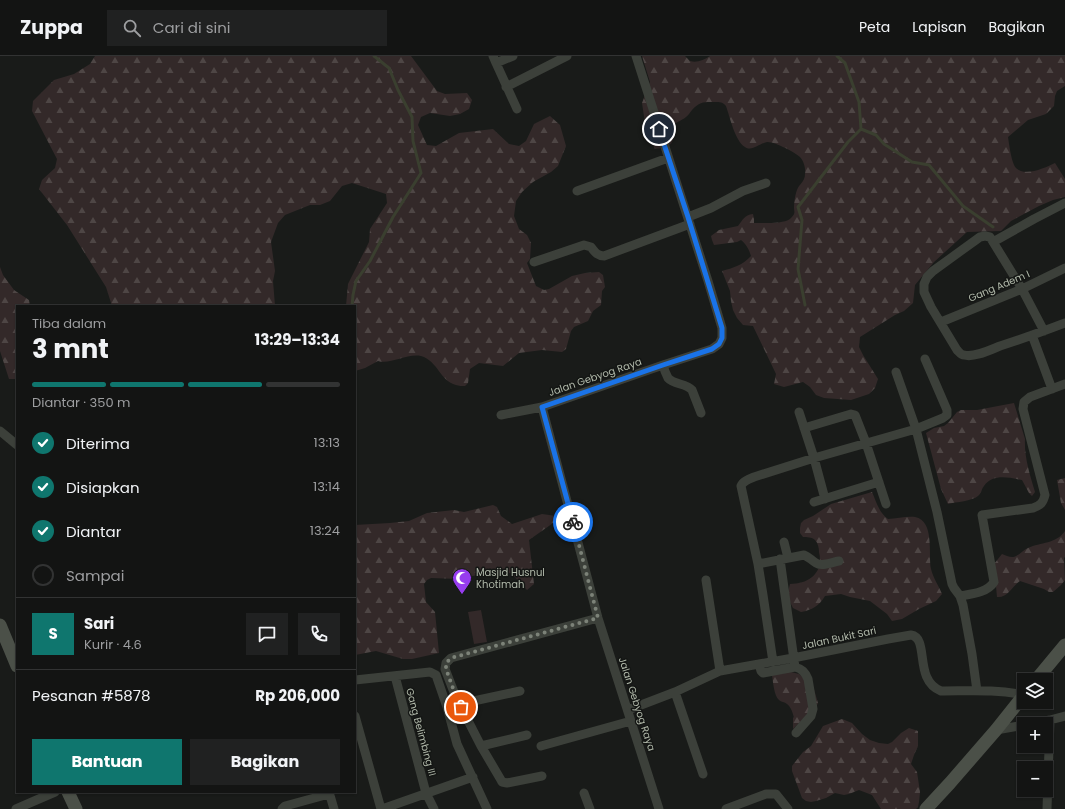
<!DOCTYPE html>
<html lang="id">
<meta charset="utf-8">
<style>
:root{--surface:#131413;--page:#202121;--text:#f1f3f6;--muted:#9d9ea0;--line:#323333;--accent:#0f766e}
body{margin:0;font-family:Poppins,sans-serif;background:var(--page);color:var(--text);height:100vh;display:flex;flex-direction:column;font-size:15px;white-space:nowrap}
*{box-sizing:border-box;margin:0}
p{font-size:13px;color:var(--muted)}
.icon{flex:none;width:22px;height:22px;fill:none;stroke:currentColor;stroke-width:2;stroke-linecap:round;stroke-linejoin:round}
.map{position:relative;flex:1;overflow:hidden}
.details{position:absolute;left:16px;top:249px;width:340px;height:488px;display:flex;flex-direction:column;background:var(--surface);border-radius:0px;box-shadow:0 1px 3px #0004,0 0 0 1px var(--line)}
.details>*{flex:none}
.controls{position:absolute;left:1017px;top:617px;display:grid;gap:8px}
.controls a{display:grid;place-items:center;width:36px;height:36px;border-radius:0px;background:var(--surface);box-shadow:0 1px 3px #0004,0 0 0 1px var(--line);font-size:20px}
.pin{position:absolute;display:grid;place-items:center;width:34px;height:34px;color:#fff;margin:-17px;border:2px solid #fff;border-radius:50%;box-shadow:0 1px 4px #0007}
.courier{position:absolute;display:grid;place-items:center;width:40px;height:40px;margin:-20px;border:3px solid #1a73e8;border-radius:50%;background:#fff;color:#222;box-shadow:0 1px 5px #0007}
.summary em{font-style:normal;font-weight:700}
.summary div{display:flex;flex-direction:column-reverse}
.summary{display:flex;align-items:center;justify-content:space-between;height:68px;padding:0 16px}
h1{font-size:26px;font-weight:700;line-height:30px}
.bar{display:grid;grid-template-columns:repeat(4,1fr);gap:6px 4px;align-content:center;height:48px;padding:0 16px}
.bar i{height:5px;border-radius:3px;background:var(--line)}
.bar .on{background:var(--accent)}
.bar p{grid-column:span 4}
.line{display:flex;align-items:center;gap:10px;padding:0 16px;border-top:1px solid var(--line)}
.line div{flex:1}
.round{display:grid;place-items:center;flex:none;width:42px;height:42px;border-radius:0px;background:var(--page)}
ol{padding:0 16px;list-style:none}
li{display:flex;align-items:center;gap:12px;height:44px}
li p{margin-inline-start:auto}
li .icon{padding:4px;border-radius:50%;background:var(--accent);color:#fff;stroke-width:4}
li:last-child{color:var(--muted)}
li i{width:22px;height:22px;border:2px solid var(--line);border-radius:50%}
.primary-button{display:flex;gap:8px;margin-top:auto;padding:8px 16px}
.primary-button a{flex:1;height:46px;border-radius:0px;background:var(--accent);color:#fff;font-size:16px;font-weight:700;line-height:46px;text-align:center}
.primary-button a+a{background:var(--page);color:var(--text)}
header{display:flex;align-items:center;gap:24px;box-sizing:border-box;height:56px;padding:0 20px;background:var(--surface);border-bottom:1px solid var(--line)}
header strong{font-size:19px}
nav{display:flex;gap:22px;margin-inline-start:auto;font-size:14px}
.search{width:280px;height:36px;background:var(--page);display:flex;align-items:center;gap:10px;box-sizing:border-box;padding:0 14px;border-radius:0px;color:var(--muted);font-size:15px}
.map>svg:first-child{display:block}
.grass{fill:#332929}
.forest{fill:url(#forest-firs)}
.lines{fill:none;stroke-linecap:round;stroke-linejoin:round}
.stream{stroke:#3a3f2f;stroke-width:3}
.minor{stroke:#3c403a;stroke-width:9}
.secondary{stroke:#4b5048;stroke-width:13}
.done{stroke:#7c8278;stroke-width:4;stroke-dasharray:0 7.2}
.route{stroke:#1a73e8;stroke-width:5}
.labels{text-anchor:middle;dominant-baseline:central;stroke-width:3;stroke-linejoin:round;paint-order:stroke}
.street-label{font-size:10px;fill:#b2baab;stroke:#141614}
.poi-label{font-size:10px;fill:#b2baab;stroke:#141614;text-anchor:start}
</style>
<header>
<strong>Zuppa</strong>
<div class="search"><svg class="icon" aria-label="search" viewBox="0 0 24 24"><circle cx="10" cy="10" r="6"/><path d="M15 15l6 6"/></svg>Cari di sini</div>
<nav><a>Peta</a><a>Lapisan</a><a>Bagikan</a></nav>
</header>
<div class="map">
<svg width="1065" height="753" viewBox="0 0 1065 753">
<defs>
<pattern id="forest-firs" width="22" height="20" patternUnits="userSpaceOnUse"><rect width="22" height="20" fill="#332929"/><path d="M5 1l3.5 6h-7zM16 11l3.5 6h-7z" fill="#4e4645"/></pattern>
</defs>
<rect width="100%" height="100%" fill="#191b19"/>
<path class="grass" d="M481 554 487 586 474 588 468 556Z"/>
<path class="forest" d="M95 0H411L437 35 445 38 467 37 472 44 469 53 460 58 450 60 430 57 421 61 418 69 427 89 436 90 459 77 493 73 509 88 519 90 526 85 534 68 550 60 560 69 566 90 558 110 551 116 533 126 522 136 516 145 514 160 519 173 527 179 531 187 530 203 527 207 536 230 544 234 549 233 572 220 585 217 599 216 603 219 605 231 602 235 601 249 593 255 588 265 574 271 571 275 566 293 562 296 542 294 519 297 503 310 479 307 470 313 468 327 465 330C462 330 459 330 456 329 440 325 438 305 421 300 407 297 390 309 378 305L365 312 355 315V250H346L348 228 369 186 370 173 387 147 386 138 352 127 342 130 330 145 320 149H310L285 159 278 167 271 186 275 215 273 225 275 250H112L106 231 67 169 39 133 42 124 55 112 57 103 32 55 33 45 54 24 74 18 90 8Z
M642 0H685L690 5C697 7 704 4 710 0H1065V30L1057 35 1055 40 1054 50 1046 58 1028 64 1008 81C1009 88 1011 103 1014 109 1021 123 1045 112 1055 107L1065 123V141L1053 144 1039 150 1011 165 1001 175 967 176 934 206 915 229 913 247 904 255 895 259 860 281 859 291 863 299 878 323 875 332 869 338 851 344 824 342 816 339 810 331 803 326 784 331 774 328 776 318 753 270 743 269 737 262 733 254 731 245 730 235 722 215C733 212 743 209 751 200 749 193 746 188 741 184L737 186 714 189 712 184 711 180 719 174 738 170C743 164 744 159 753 158L754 163V167C764 167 783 168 790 163 791 162 794 159 794 158 795 156 794 154 794 152 794 147 795 139 797 134 799 128 805 126 805 118 806 114 804 105 800 101 796 97 774 85 767 86 760 87 752 96 745 91 735 85 730 61 726 50 723 46 720 46 715 46 705 46 700 45 692 54 690 56 689 59 686 61 681 65 675 66 671 72 672 75 673 79 673 82 673 91 662 92 655 93L653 89 652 80 645 67 642 47 650 26Z
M0 211 3 219 14 234 29 244 30 250H17V323H9L0 295Z
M1014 347 1025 383C1024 401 1030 419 1035 436L1032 440 1029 437 1022 424C1010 422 993 417 984 430 981 433 982 437 978 440 972 445 956 446 948 448L941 433 926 377 934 372 944 370 948 367 957 356 961 354H977Z
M1065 422V454L1061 447 1057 424Z
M872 436C876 445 879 457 888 463 897 463 906 460 915 461 935 465 928 498 931 513 933 522 939 530 942 538L936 545 919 553 902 563 892 565 887 558 870 545 850 541 841 538 825 540C819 550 812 554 801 556L793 552 787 540 790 528C810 528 824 516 819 496 819 492 818 487 815 484 812 481 807 481 803 481L800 477V472L801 467 804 464 813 460 831 448Z
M493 449 497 451 501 460 512 468 542 458 556 460V465L529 484 534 528 527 534 511 517 482 518 459 523 431 522 427 524 424 528 426 546 435 556 439 597 412 603H403L376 595 355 599V469L390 467 409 465 427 457 454 454 464 456Z
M1065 475V501L1064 502 1065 524 1061 529 1053 536H1049L1044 533 1020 525C1012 530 1008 542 997 541L994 508 1002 498C1005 499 1009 501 1012 501 1018 501 1023 494 1028 492 1041 486 1056 488 1065 475Z
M791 616 799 618 813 630 818 647 816 651 793 673V661L794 662C793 657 791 651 787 648 785 646 781 646 779 644 774 640 773 625 772 619Z
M842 663 852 667 862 678 870 684 879 687 888 688 892 686 901 677 909 672 918 675V690L914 699 911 708 917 716 920 736 919 746 918 751 916 753H881L872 739 859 734 849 738 844 739 835 737 826 742 816 745 811 746 806 745 802 742 792 715V710L803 696 811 690 823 670Z"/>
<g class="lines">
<path class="stream" d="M861 73 876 79 884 88 912 106 929 109 963 150 993 171
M805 249 798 213 802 164 798 151 848 86 861 73 859 46 845 7 837 0
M352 250 353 239 356 225 370 205 393 161 421 117 413 85 412 61 398 34 389 12 374 0"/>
<path class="minor" d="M493 0 496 7 513 0
M636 0 708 225 722 272V282L719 288 712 293 663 309 542 351 598 562 659 753
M496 7 517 53
M506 31 567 0
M577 135 668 102
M688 161 711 152 743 135 766 127
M993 186 1034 163 1065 147
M534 206 584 189 591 191C595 196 597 200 604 200L690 168
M941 266 1022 233 1065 212
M1044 275 1022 233 990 181 985 180 980 181 933 215 927 221 924 228V236L931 251 957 294C959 296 961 299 964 299 974 302 990 294 1000 290 1022 283 1044 275 1065 267
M1032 279 1052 333
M663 309C664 313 666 318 668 322 674 329 686 327 692 334L701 357
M896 316 916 373 937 456 952 528 954 532 960 540 963 549 972 598 977 635
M799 356 814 402 825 443
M501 359 542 351
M804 372 851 358 855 359 866 387 886 448
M0 375 17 389
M814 446 879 426
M784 486 788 502
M780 503 795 611C802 613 805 616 808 623L813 653 811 660 796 677
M758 508 804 499C809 501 811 504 816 507 822 511 832 506 839 505
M706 524 720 615
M960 540C971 538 987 537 994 526L982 459 1033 452C1041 449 1043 447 1045 439L1023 353 1024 346 1030 341 1065 328
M773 606 763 539 758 508 741 430C743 425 749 423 754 421L814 402 916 373 943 362 947 359V354L925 303
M759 608 761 615 763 617 795 611
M395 620 426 737 434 753
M355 624 430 616 436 619 447 651 457 688 487 753
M675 636 703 718
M455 649 520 635
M628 654 675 636 720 615 793 602 888 583 911 579C930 582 913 624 941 635 969 635 997 633 1024 639
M355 660 381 753
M1031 668 1050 664 1065 660
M996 674 1024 669
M481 690 527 679
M541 690 631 665
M542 720 507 727 502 726 501 724 481 690 461 651 459 649 445 613 446 607 451 602 598 562
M329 736 334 753
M584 737 590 753
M16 753 55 736
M282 753 285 750 329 738
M382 753 473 721
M726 753 766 738H776L788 753
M1047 753 1050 664"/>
<path class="secondary" d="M0 569 17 610
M1036 624 1065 589
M68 736 76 753
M926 753 950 727 996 674 1024 639"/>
</g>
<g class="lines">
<path class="done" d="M461 651 459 649 446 613V607L451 602 598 562 573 466"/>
<path class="route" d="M573 466 542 351 663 309 712 293 719 288 722 282V272L711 236 688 161 659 73"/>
</g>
<defs>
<g id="mosque-pin" transform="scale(1)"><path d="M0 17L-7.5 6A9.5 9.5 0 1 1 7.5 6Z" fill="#973def" stroke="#141614"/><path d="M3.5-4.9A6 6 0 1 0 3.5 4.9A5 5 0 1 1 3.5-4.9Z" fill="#fff"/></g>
</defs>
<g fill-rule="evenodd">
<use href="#mosque-pin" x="462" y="522"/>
</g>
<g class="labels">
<g class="street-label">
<text transform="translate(999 230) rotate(-23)">Gang Adem I</text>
<text transform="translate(595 321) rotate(-19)">Jalan Gebyog Raya</text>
<text transform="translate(839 582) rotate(-12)">Jalan Bukit Sari</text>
<text transform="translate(637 648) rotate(72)">Jalan Gebyog Raya</text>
<text transform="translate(421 676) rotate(75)">Gang Belimbing III</text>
</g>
<g class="poi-label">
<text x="476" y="516">Masjid Husnul<tspan x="476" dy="12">Khotimah</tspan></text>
</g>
</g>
</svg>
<div class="controls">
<a><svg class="icon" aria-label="layers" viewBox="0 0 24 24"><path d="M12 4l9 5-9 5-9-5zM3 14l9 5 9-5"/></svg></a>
<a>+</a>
<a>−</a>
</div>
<div class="pin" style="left:461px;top:651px;background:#ea580c"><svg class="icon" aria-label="bag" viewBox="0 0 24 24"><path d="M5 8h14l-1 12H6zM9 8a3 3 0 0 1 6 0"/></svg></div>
<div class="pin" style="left:659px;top:73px;background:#1f2937"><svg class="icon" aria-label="home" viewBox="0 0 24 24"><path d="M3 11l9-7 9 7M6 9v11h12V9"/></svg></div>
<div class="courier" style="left:573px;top:466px"><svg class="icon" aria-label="bike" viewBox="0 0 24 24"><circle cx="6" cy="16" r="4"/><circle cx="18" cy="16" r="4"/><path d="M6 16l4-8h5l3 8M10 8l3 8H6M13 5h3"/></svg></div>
<section class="details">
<div class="summary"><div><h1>3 mnt</h1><p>Tiba dalam</p></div><em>13:29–13:34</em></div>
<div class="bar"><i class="on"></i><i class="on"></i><i class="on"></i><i></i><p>Diantar · 350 m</p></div>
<ol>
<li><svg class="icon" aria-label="check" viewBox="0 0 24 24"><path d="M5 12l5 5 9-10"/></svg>Diterima<p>13:13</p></li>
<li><svg class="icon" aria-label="check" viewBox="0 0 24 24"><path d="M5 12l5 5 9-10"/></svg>Disiapkan<p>13:14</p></li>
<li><svg class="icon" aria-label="check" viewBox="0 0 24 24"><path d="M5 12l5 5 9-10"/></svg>Diantar<p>13:24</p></li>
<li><i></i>Sampai</li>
</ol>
<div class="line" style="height:72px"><b class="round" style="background:var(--accent);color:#fff">S</b><div><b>Sari</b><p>Kurir · 4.6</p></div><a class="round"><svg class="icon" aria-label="chat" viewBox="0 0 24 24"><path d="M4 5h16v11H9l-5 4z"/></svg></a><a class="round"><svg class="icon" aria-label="phone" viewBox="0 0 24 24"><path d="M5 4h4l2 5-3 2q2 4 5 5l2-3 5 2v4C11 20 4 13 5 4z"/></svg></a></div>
<div class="line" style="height:52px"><div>Pesanan #5878</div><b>Rp 206,000</b></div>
<div class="primary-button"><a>Bantuan</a><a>Bagikan</a></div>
</section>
</div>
